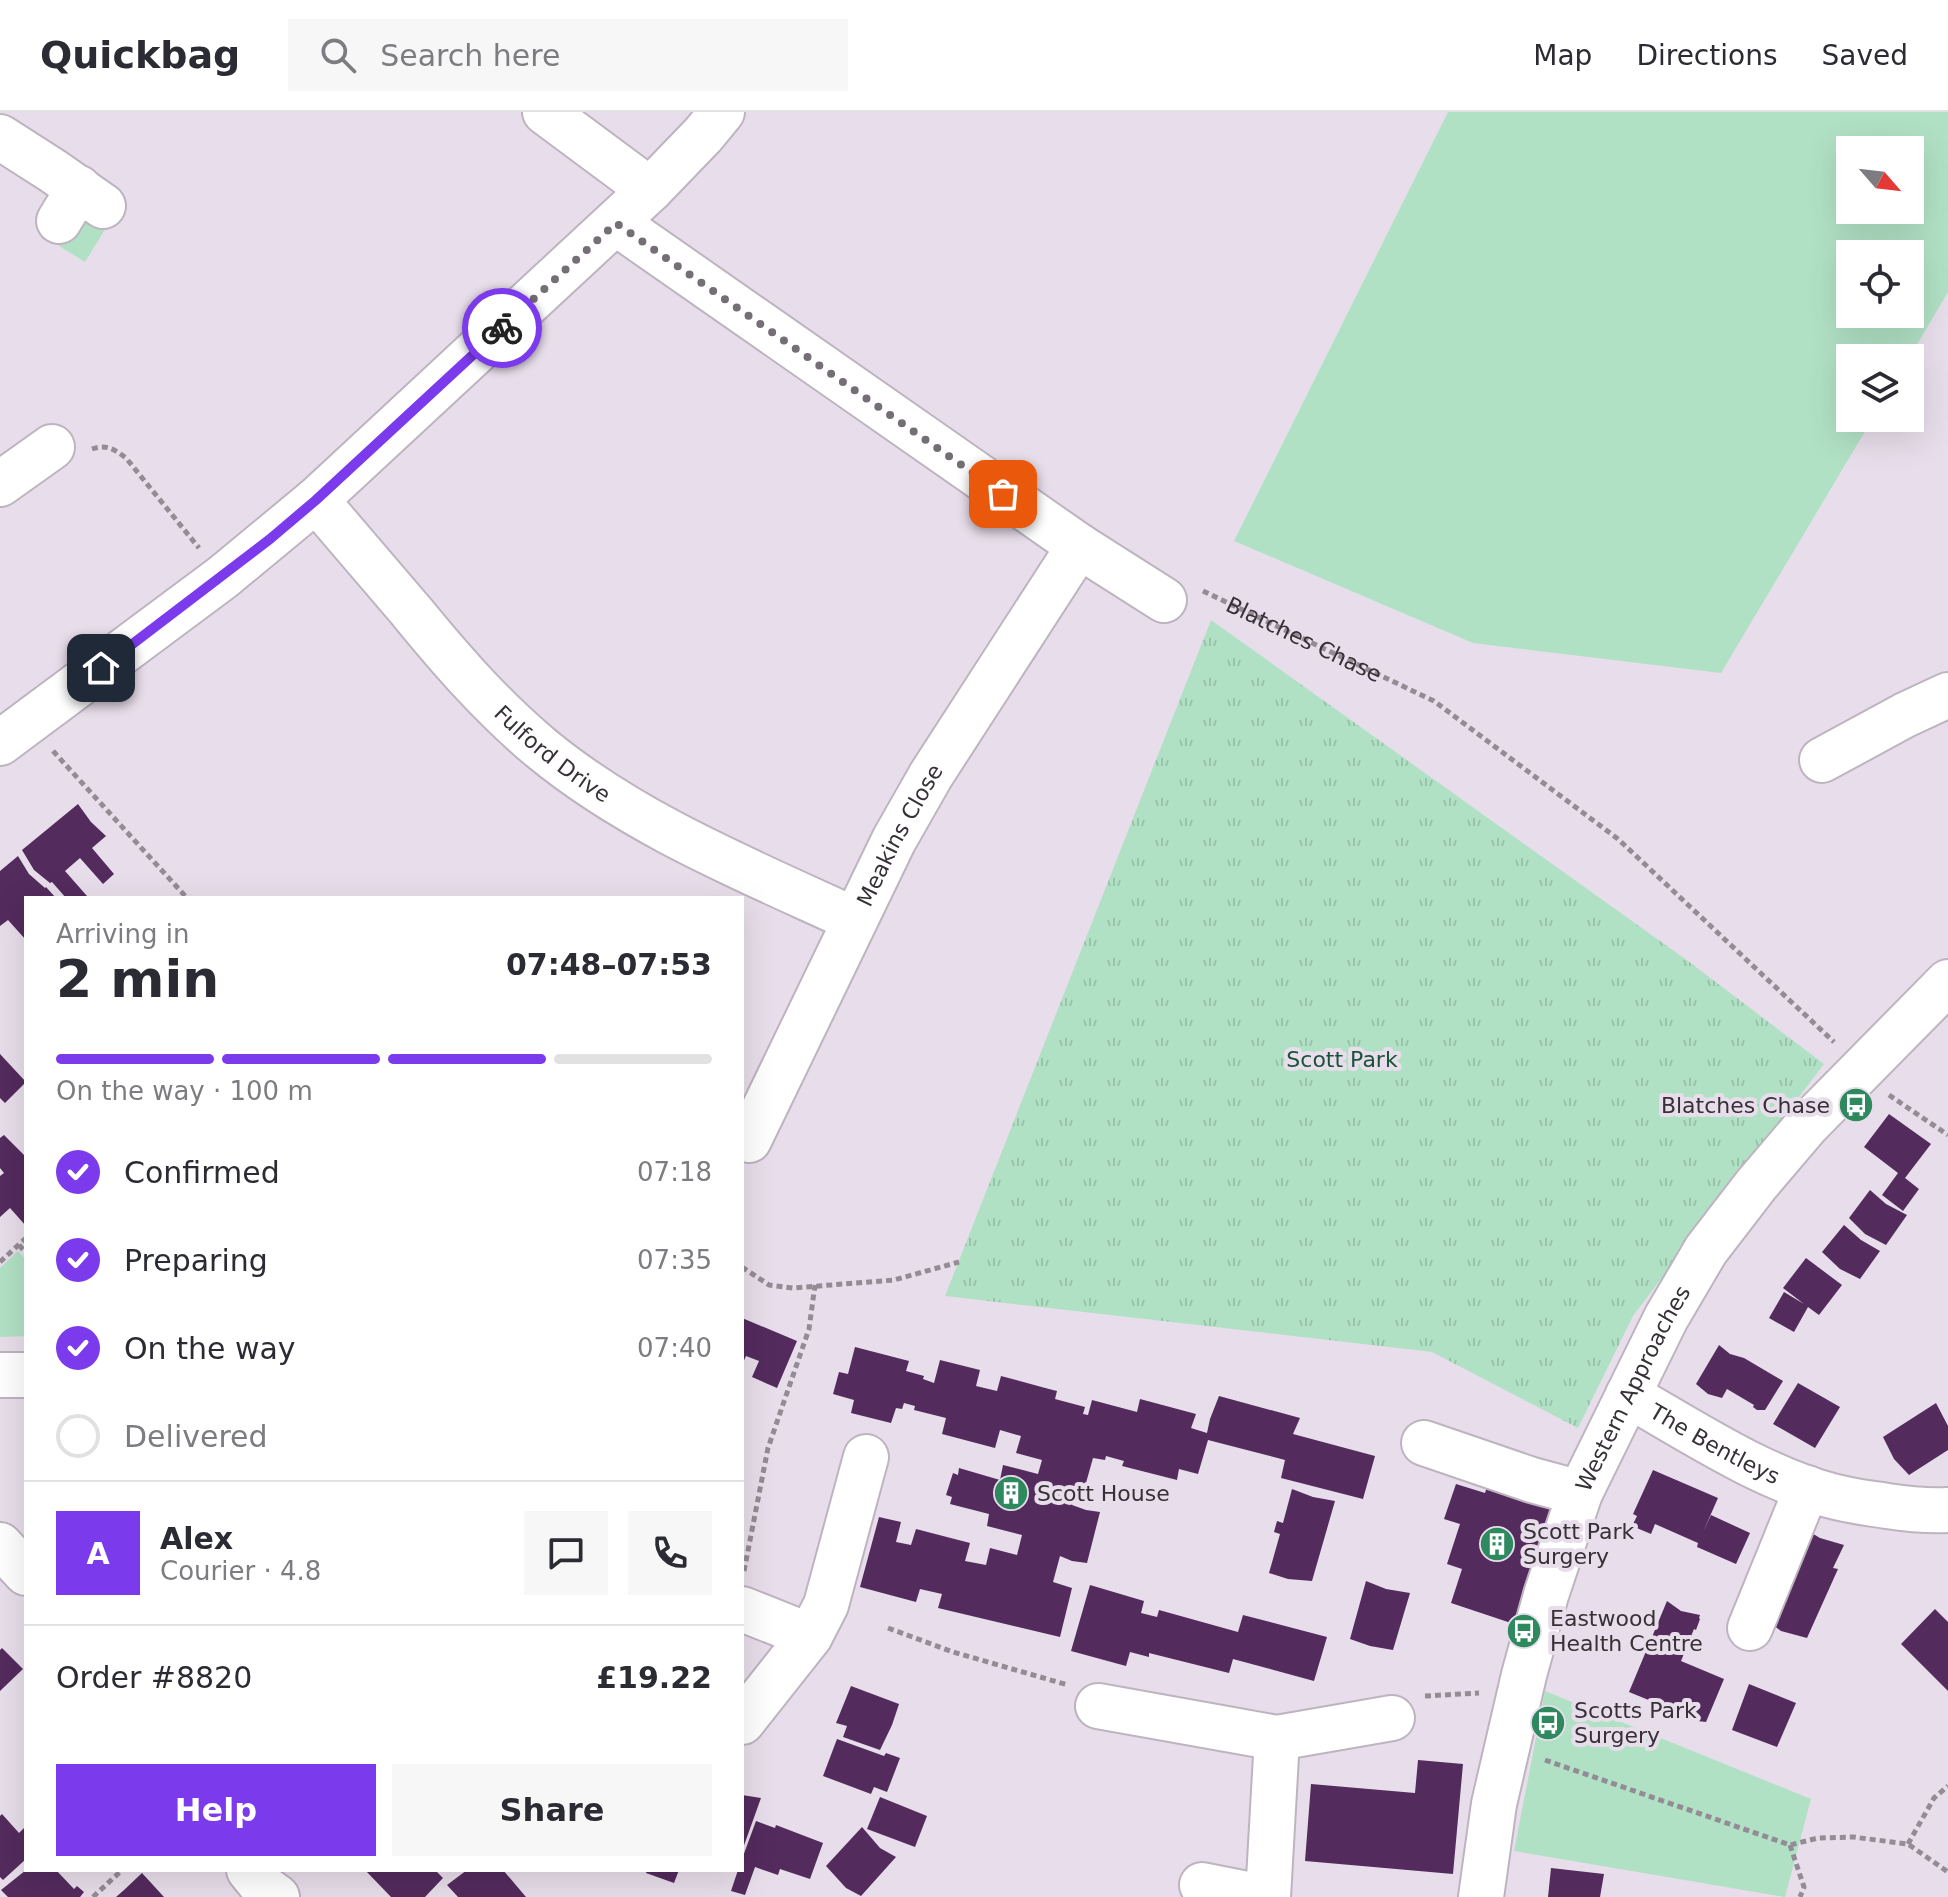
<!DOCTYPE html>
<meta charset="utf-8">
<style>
:root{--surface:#fff;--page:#f7f7f7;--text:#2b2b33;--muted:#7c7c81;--line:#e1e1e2;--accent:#7c3aed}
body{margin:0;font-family:"DejaVu Sans",sans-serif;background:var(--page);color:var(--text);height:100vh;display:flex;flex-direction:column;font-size:30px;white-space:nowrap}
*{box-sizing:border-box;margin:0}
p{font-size:26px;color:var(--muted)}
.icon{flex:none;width:44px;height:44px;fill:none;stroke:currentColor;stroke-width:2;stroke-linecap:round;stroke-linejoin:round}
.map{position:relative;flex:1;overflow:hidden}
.panel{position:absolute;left:24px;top:784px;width:720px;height:976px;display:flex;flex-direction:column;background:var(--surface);border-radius:0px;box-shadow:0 8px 32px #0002}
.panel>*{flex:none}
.needle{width:52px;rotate:118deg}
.buttons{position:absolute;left:1836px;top:24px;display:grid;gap:16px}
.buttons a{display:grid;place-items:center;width:88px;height:88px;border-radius:0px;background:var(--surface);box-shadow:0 8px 32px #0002;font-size:40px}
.pin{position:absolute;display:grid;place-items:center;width:68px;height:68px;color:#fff;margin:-34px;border-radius:16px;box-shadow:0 4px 12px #0006}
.courier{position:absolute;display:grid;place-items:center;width:80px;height:80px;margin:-40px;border:6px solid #7c3aed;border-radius:50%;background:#fff;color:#222;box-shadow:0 2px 10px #0007}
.headline em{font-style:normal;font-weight:600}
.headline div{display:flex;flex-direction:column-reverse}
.headline{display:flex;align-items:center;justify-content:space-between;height:136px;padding:0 32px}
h1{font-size:52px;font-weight:600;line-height:60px}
.bar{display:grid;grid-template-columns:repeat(4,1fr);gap:12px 8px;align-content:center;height:96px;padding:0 32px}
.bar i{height:10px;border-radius:6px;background:var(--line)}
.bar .selected{background:var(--accent)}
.bar p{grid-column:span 4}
.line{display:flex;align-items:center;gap:20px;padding:0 32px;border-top:2px solid var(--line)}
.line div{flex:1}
.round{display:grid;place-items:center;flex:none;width:84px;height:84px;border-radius:0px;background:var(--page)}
ol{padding:0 32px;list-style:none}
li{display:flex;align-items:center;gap:24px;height:88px}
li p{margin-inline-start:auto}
li .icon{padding:8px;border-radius:50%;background:var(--accent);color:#fff;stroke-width:4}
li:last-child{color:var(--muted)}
li i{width:44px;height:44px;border:4px solid var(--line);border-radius:50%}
.cta{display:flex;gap:16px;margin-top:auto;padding:16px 32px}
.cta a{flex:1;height:92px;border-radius:0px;background:var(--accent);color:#fff;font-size:32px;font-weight:600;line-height:92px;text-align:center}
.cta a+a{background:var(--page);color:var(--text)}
header{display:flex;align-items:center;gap:48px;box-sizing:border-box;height:112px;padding:0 40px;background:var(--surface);border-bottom:2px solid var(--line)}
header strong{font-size:38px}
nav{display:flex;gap:44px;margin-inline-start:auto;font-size:28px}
.search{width:560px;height:72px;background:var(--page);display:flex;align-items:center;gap:20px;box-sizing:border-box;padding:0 28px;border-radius:0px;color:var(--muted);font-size:30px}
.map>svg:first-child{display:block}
.grass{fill:#b1e1c5;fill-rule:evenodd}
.park{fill:url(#park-tufts)}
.building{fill:#532b5d}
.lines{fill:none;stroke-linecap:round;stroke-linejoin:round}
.minor-casing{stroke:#beb4c0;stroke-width:48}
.path{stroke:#938c95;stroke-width:5;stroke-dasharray:6 4;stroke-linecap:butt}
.minor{stroke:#fff;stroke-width:44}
.done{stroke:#746e75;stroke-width:8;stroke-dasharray:0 14.4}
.route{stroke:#7c3aed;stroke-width:10}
.labels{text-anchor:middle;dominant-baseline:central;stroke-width:8;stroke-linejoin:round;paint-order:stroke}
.street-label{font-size:22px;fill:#353136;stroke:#e8deeb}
.park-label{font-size:22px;fill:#195338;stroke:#e8deeb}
.poi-label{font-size:22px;fill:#353136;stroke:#e8deeb;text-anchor:start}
</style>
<header>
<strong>Quickbag</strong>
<div class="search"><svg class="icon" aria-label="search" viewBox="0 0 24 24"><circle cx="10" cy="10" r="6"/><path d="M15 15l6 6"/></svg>Search here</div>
<nav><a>Map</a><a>Directions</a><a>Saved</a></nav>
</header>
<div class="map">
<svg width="1948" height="1785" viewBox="0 0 1948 1785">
<defs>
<pattern id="park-tufts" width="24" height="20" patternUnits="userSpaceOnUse" patternTransform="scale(2)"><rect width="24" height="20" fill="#b1e1c5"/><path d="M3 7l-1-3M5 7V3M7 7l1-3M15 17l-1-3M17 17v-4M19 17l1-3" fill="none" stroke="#99c2aa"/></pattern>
</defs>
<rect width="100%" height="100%" fill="#e8deeb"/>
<path class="grass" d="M1448 0H1948V180L1909 246H1850V306H1873L1721 561 1473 531 1234 429ZM1910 38V98H1850V38ZM1910 142V202H1850V142Z
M76 107 109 111 85 150 59 134Z
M18 1139 26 1148V1224L0 1225V1156Z
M1545 1579 1811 1687 1785 1785 1514 1739Z"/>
<path class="park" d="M1211 508 1688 849 1824 952 1633 1204 1578 1316 1432 1240 945 1184Z"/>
<path class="building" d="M78 692 91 710 106 724 92 736 114 762 103 772 80 746 65 759 87 784 66 786 52 770 50 771 34 758 22 738Z
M18 744 29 762 45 776 46 775 56 786H26V828L8 808 0 814V759Z
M0 942 26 970 5 991 0 986Z
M1889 1002 1931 1032 1905 1066 1919 1077 1903 1099 1882 1083 1898 1061 1864 1035Z
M4 1023 24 1043 26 1041V1114L10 1096 0 1105V1064L4 1061 0 1056V1026Z
M1870 1078 1886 1092 1907 1103 1886 1133 1865 1122 1849 1106Z
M1844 1113 1861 1128 1880 1139 1860 1167 1840 1157 1822 1140Z
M1806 1146 1842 1173 1819 1203 1808 1195 1794 1220 1769 1206 1784 1180 1804 1192 1783 1176Z
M742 1206 797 1229 777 1276 752 1265 759 1249 746 1244 742 1253Z
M1719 1233 1730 1242 1744 1246 1783 1269 1765 1298H1757L1753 1295 1754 1293 1727 1277 1722 1286 1708 1282 1696 1272Z
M855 1235 909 1249 906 1259 924 1264 923 1267 934 1271 940 1248 980 1258 976 1274 997 1279 1001 1264 1049 1277 1057 1279 1055 1287 1085 1295 1083 1302 1088 1303 1092 1288 1137 1300 1140 1287 1196 1302 1191 1316 1207 1321 1210 1307 1219 1284 1300 1306 1293 1322 1375 1344 1363 1387 1281 1366 1285 1348 1208 1328 1198 1362 1179 1357 1177 1368 1122 1354 1124 1349 1106 1344 1105 1348 1093 1346 1084 1378 1077 1376 1072 1393 1086 1398 1100 1400 1087 1451 1072 1449 1060 1444 1053 1470 1072 1476 1060 1525 938 1496 942 1482 920 1477 916 1490 860 1475 879 1405 901 1410 896 1430 911 1433 916 1417 970 1431 965 1449 986 1453 990 1436 1017 1443 1022 1423 987 1414 989 1402 950 1392 952 1385 946 1383 953 1361 958 1363 959 1356 1000 1368 1003 1353 1038 1362 1042 1348 1016 1341 1021 1324 1000 1318 995 1336 942 1322 946 1306 914 1298 915 1294 904 1291 902 1297 896 1296 891 1311 851 1301 854 1288 833 1282 839 1260 848 1262Z
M1798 1271 1840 1295 1815 1336 1773 1312Z
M1936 1291 1948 1314V1338L1909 1363 1894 1347 1883 1325Z
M1653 1358 1718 1386 1703 1420 1711 1403 1750 1421 1736 1452 1697 1435 1698 1431 1655 1412 1651 1422 1632 1414 1637 1404 1633 1402Z
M1490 1365 1556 1386 1514 1512 1451 1491 1462 1457 1447 1452 1460 1412 1444 1407 1456 1372 1485 1381Z
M1292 1377 1313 1385 1335 1389 1312 1469 1288 1467 1269 1461 1280 1422 1274 1420 1277 1409 1283 1411Z
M1800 1414 1820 1426 1844 1433 1833 1456 1838 1457 1807 1526 1781 1519 1761 1504Z
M1366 1469 1386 1477 1410 1481 1393 1538 1370 1534 1350 1527Z
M1090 1473 1144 1489 1141 1501 1157 1505 1159 1498 1238 1520 1243 1503 1327 1525 1314 1569 1233 1547 1229 1561 1149 1541V1545L1130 1540 1126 1554 1071 1539Z
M1667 1489 1681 1499 1700 1503 1699 1506 1700 1507 1696 1518 1694 1517 1681 1549 1724 1567 1706 1610 1689 1608 1678 1600 1629 1580Z
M1935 1497 1948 1510V1579L1901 1532Z
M2 1536 23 1557 0 1579V1538Z
M1749 1572 1796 1591 1777 1635 1732 1618Z
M851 1574 899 1592 892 1613 880 1638 843 1625 847 1614 836 1611Z
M837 1627 884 1644 886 1641 900 1646 887 1680 874 1675 871 1682 823 1664Z
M1418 1648 1463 1652 1453 1762 1305 1749 1311 1672 1415 1681Z
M742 1683 761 1686 742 1739Z
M880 1685 927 1704 915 1735 867 1717Z
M2 1702 19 1721 26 1714V1747L3 1768 0 1765V1704Z
M756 1709 775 1716 776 1713 823 1731 810 1767 780 1757 778 1763 755 1755 745 1783 731 1779 738 1758H742V1747Z
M862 1715 880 1736 896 1745 861 1784 846 1776 826 1754Z
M1551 1756 1604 1762 1600 1785H1548Z
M26 1758H56L74 1777 77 1774 84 1780 80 1785H8L1 1778Z
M365 1758H435L443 1766 425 1785H391Z
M467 1758H503L526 1785H458L447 1773Z
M647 1758H679L674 1771 646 1761Z
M142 1761 164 1785H116L124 1778Z"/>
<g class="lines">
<g class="minor-casing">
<g id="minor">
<path d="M545 0 650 78"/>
<path d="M0 25 53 59 103 94"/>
<path d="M59 109 79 76"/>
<path d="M616 111 1079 434 1164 488"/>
<path d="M0 372 52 335"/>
<path id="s2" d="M316 388C348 425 379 462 411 499 451 548 492 595 541 636 633 712 747 758 855 808"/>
<path d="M0 631 223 465 316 388 650 78 703 23 722 0"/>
<path d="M1822 648 1905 603 1948 583"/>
<path id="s3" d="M749 1028 894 728 931 663 1079 434"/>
<path d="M0 1263H26"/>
<path id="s4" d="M1628 1283C1691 1319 1762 1366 1832 1384 1850 1389 1868 1391 1887 1394 1907 1397 1927 1399 1948 1398"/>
<path d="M1424 1331 1532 1368 1580 1381"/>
<path d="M0 1433 26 1461"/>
<path d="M742 1497 810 1524"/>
<path d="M1750 1516 1807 1376"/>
<path d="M1098 1594 1277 1626 1392 1606"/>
<path d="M742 1610 810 1524 826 1493 866 1345"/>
<path d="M249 1758 262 1774 277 1785"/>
<path d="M1202 1773 1263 1785"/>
<path d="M1268 1785 1277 1626"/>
<path id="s5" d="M1481 1785 1494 1692 1524 1563 1546 1483 1580 1381 1666 1206 1706 1138 1756 1073 1807 1013 1948 870"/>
</g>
</g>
<g class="path">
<path d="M92 337C106 332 114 337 126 346L199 436"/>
<path id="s1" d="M1203 479 1434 589 1618 727 1834 930"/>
<path d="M53 639 187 786"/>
<path d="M1889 983 1948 1023"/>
<path d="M19 1133 26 1141"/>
<path d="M0 1150 26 1126"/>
<path d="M742 1155 769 1173 793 1176 894 1168 959 1150"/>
<path d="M744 1459 768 1336 809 1217 815 1173"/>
<path d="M888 1516 953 1540 1068 1573"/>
<path d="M1425 1584 1479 1581"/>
<path d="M1545 1648 1790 1733 1818 1726 1853 1725 1908 1732 1948 1760"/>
<path d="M1908 1732 1934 1686 1948 1674"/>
<path d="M1790 1733 1804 1775 1800 1785"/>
<path d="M93 1785 122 1758"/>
</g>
<use href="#minor" class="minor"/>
</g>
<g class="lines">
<path class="done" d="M502 216 616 111 1003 382"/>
<path class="route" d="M101 556 270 427 316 388 502 216"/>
</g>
<defs>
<g id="bus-disc" transform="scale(1.8)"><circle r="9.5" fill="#2f895f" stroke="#e8deeb"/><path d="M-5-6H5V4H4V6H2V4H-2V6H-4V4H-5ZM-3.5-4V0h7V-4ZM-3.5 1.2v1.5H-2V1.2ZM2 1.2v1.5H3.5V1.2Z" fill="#fff"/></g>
<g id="building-disc" transform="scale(1.8)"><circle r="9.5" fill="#2f895f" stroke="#e8deeb"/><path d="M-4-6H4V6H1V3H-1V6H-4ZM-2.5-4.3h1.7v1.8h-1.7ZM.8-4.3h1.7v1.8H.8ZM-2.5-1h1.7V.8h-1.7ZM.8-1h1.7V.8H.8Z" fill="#fff"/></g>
</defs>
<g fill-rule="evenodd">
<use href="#bus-disc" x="1856" y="993"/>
<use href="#building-disc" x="1011" y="1381"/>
<use href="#building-disc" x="1497" y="1432"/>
<use href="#bus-disc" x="1524" y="1519"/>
<use href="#bus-disc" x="1548" y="1611"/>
</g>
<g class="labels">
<g class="street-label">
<text stroke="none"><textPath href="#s1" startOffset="112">Blatches Chase</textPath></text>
<text stroke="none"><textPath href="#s2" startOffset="348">Fulford Drive</textPath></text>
<text stroke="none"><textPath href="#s3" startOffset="340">Meakins Close</textPath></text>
<text stroke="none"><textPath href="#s5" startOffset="534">Western Approaches</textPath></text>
<text stroke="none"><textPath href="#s4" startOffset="100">The Bentleys</textPath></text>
</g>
<g class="park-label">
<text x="1342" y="947">Scott Park</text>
</g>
<g class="poi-label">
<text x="1830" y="993" text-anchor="end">Blatches Chase</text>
<text x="1037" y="1381">Scott House</text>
<text x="1523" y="1419">Scott Park<tspan x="1523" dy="25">Surgery</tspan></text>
<text x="1550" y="1506">Eastwood<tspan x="1550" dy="25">Health Centre</tspan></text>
<text x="1574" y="1598">Scotts Park<tspan x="1574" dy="25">Surgery</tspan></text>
</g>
</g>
</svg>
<div class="buttons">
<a><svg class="needle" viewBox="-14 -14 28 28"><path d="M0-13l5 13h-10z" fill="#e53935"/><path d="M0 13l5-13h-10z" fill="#7c7c81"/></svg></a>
<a><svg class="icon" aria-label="locate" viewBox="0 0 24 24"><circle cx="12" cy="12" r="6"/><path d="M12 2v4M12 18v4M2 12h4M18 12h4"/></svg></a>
<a><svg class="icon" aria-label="layers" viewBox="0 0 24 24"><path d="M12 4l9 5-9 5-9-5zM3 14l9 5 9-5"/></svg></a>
</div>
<div class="pin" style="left:1003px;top:382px;background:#ea580c"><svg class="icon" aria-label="bag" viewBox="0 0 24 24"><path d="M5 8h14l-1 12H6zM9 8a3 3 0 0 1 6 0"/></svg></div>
<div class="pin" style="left:101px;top:556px;background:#1f2937"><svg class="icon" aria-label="home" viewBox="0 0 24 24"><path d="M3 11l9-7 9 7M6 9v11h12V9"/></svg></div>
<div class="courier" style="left:502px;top:216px"><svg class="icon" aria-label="bike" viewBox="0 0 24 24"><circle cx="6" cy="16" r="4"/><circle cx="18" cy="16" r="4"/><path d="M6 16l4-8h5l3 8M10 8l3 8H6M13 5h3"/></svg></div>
<section class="panel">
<div class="headline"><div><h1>2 min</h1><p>Arriving in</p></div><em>07:48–07:53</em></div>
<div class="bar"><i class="selected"></i><i class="selected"></i><i class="selected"></i><i></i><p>On the way · 100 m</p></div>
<ol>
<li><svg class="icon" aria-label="check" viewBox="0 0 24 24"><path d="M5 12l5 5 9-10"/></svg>Confirmed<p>07:18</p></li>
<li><svg class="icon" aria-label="check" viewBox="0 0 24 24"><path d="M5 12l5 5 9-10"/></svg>Preparing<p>07:35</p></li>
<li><svg class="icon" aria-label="check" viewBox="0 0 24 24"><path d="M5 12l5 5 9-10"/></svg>On the way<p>07:40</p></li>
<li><i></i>Delivered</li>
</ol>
<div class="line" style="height:144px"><b class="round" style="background:var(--accent);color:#fff">A</b><div><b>Alex</b><p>Courier · 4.8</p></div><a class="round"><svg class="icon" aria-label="chat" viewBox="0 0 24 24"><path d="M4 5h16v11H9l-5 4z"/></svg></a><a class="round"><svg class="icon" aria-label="phone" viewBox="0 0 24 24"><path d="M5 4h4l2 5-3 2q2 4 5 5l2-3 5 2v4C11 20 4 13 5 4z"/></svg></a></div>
<div class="line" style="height:104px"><div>Order #8820</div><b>£19.22</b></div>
<div class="cta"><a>Help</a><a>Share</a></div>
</section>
</div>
